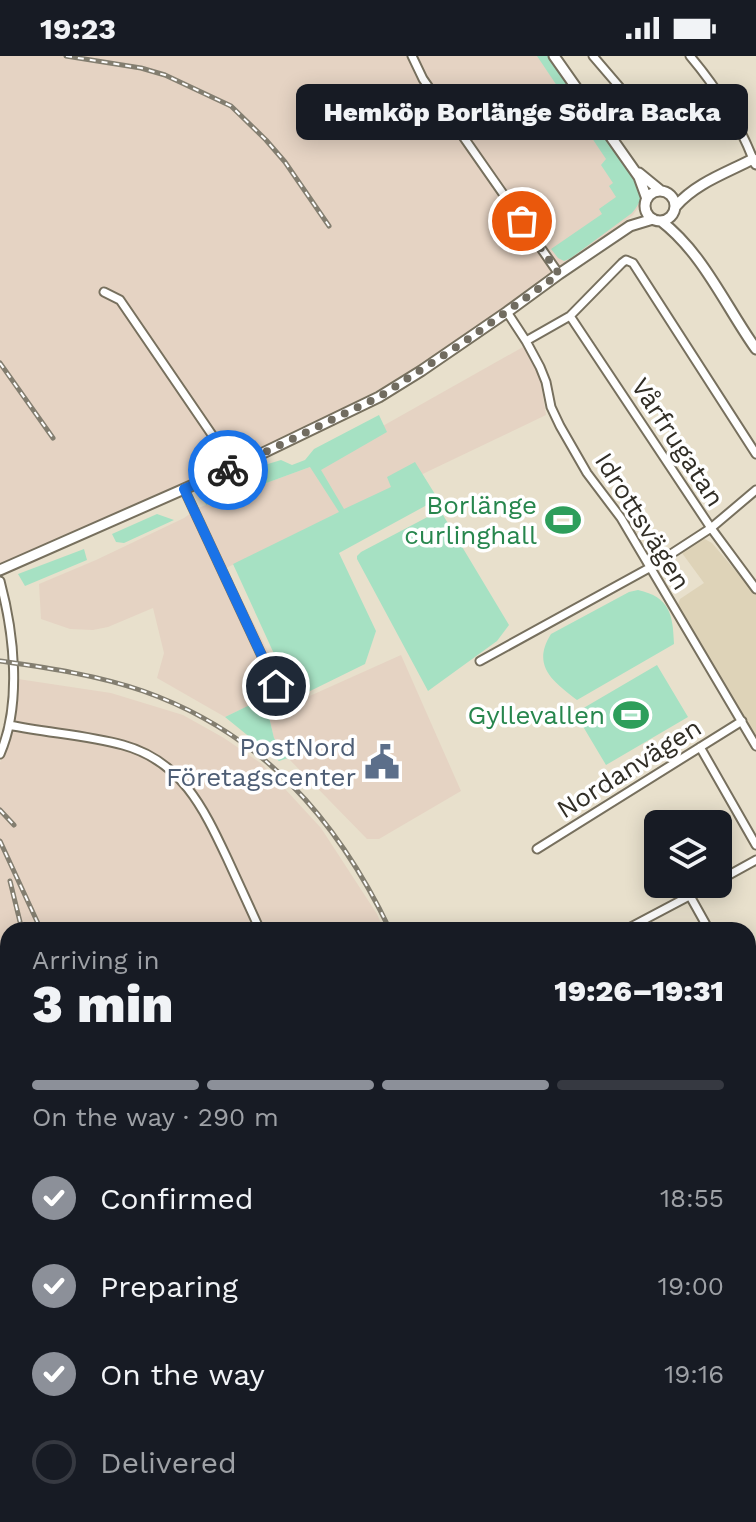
<!DOCTYPE html>
<meta charset="utf-8">
<style>
:root{--surface:#171b24;--page:#20242c;--text:#f1f3f6;--muted:#9ea1a6;--line:#363941;--accent:#8c9099}
body{margin:0;font-family:"Work Sans",sans-serif;background:var(--page);color:var(--text);height:100vh;display:flex;flex-direction:column;font-size:30px;white-space:nowrap}
*{box-sizing:border-box;margin:0}
p{font-size:26px;color:var(--muted)}
.icon{flex:none;width:44px;height:44px;fill:none;stroke:currentColor;stroke-width:2;stroke-linecap:round;stroke-linejoin:round}
.map{position:relative;flex:1;overflow:hidden}
.side{position:absolute;left:0px;top:866px;width:756px;height:600px;display:flex;flex-direction:column;background:var(--surface);border-radius:24px 24px 0 0;box-shadow:0 4px 20px #0003}
.side>*{flex:none}
.fabs{position:absolute;left:644px;top:754px;display:grid;gap:16px}
.fabs a{display:grid;place-items:center;width:88px;height:88px;border-radius:12px;background:var(--surface);box-shadow:0 4px 20px #0003;font-size:40px}
.pin{position:absolute;display:grid;place-items:center;width:68px;height:68px;color:#fff;margin:-34px;border:4px solid #fff;border-radius:50%;box-shadow:0 2px 8px #0007}
.courier{position:absolute;display:grid;place-items:center;width:80px;height:80px;margin:-40px;border:6px solid #1a73e8;border-radius:50%;background:#fff;color:#222;box-shadow:0 2px 10px #0007}
.bubble{position:absolute;height:56px;border-radius:12px;background:var(--surface);box-shadow:0 4px 20px #0003;font-size:26px;font-weight:800;line-height:56px;text-align:center}
.summary em{font-style:normal;font-weight:800}
.summary div{display:flex;flex-direction:column-reverse}
.summary{display:flex;align-items:center;justify-content:space-between;height:136px;padding:0 32px}
h1{font-size:52px;font-weight:800;line-height:60px}
.bar{display:grid;grid-template-columns:repeat(4,1fr);gap:12px 8px;align-content:center;height:96px;padding:0 32px}
.bar i{height:10px;border-radius:6px;background:var(--line)}
.bar .selected{background:var(--accent)}
.bar p{grid-column:span 4}
ol{padding:0 32px;list-style:none}
li{display:flex;align-items:center;gap:24px;height:88px}
li p{margin-inline-start:auto}
li .icon{padding:8px;border-radius:50%;background:var(--accent);color:#fff;stroke-width:4}
li:last-child{color:var(--muted)}
li i{width:44px;height:44px;border:4px solid var(--line);border-radius:50%}
.status{display:flex;justify-content:space-between;align-items:center;height:56px;padding:0 40px;background:var(--surface);direction:ltr}
.status svg{height:22px;fill:currentColor}
.map>svg:first-child{display:block}
.industrial{fill:#e5d3c3}
.built{fill:#ded3b8}
.green{fill:#a6e1c3}
.lines{fill:none;stroke-linecap:round;stroke-linejoin:round}
.minor-casing{stroke:#77705e;stroke-width:11}
.tertiary-casing{stroke:#77705e;stroke-width:13}
.minor{stroke:#fff;stroke-width:7}
.tertiary{stroke:#fff;stroke-width:9}
.rail-casing{stroke:#837e70;stroke-width:5}
.rail{stroke:#fff;stroke-width:2;stroke-dasharray:6;stroke-linecap:butt}
.done{stroke:#716c60;stroke-width:8;stroke-dasharray:0 14.4}
.route{stroke:#1a73e8;stroke-width:10}
.labels{text-anchor:middle;dominant-baseline:central;stroke-width:7;stroke-linejoin:round;paint-order:stroke}
.street-label{font-size:26px;fill:#312e26;stroke:#fff}
.leisure-label{font-size:26px;fill:#27864d;stroke:#fff;text-anchor:end}
.service-label{font-size:26px;fill:#4e5e75;stroke:#fff;text-anchor:end}
</style>
<div class="status"><b>19:23</b><svg viewBox="0 0 49 12"><path d="M0 12V9h3v3zM5 12V6h3v6zM10 12V3h3v9zM15 12V0h3v12zM26 1h20v11H26zM47 4h2v5h-2z"/></svg></div>
<div class="map">
<svg width="756" height="1466" viewBox="0 0 756 1466">
<rect width="100%" height="100%" fill="#e8e0cc"/>
<path class="industrial" d="M0 0H550L644 139 642 146 633 159 563 211 413 313 371 338 226 409 0 508Z
M523 291 539 316 546 359 226 512 294 647 401 599 461 735 379 783H367L288 702 274 682 269 661 258 645 225 661 157 622 164 597 153 552 108 571 93 574 70 573 41 563 39 528 96 504 184 462 198 452 310 411Z
M18 623 111 637 183 659 224 682 262 708 321 772 377 858 384 874H8V1093L0 1099V706L4 698 15 663Z
M0 1280 8 1293V1449L0 1436Z
M13 1458H97L100 1466H16Z"/>
<path class="built" d="M703 482 712 487 756 539V682L677 551 680 543 704 527 682 497Z"/>
<path class="green" d="M537 0H549L639 129C643 141 640 147 632 157L571 202 564 205 558 202 551 193 602 158 599 153 616 141 609 130 613 127 601 109 606 103Z
M379 359 387 376 321 414 344 453 391 431 387 421 415 406 438 443 339 497 376 575 365 608 302 639 294 626 286 624 233 508 339 456 310 411 206 449 204 442 254 423 258 411 281 404 292 409 305 404 314 393Z
M437 456 443 459 509 569 497 585 428 635 357 503V500L361 496Z
M157 458 174 464 124 487 116 486 112 478Z
M84 493 87 504 25 530 18 518Z
M638 534C670 541 673 559 674 588L577 644C553 625 531 610 551 578L629 536Z
M657 609 688 661 606 709 575 657Z
M258 645 269 661 274 682 288 702 279 705 225 661Z"/>
<g class="lines">
<g class="minor-casing">
<path id="minor" d="M412 0 423 23 559 218
M593 0 641 56
M690 0C717 32 738 65 753 103
M104 236 120 244 234 411
M507 256 526 285 540 311 546 326 551 351 560 370 587 417 621 462 756 690
M570 260 711 472 756 533
M526 285 570 260 622 207 626 204 633 207 756 398
M184 433 276 630 274 647
M0 525C14 577 22 648 0 698
M480 605 651 511 711 472 756 434
M9 669C47 677 86 679 123 689 181 705 203 751 227 802 238 826 249 850 260 874
M700 691 756 789
M537 793 742 665
M718 825 756 804
M690 840 709 874
M625 874 712 828
M748 912 756 908
M748 937 756 947
M748 1065 756 1058
M748 1122 756 1131
M748 1181 756 1173
M0 1265 8 1279
M748 1373 756 1367
M748 1457 756 1458
M104 1458 108 1466"/>
</g>
<g class="tertiary-casing">
<path id="tertiary" d="M554 0 639 121 647 143
M639 117 661 135
M645 150a15 15 0 1 1 30 0a15 15 0 1 1-30 0Z
M676 150C696 127 726 117 753 103L756 108
M661 165C703 197 726 251 756 293
M0 514 234 411 379 341 421 315 507 256 559 218 630 170 653 163
M748 1298 756 1289
M329 1466 363 1458"/>
</g>
<use href="#minor" class="minor"/>
<use href="#tertiary" class="tertiary"/>
<g class="rail-casing">
<path id="rail" d="M66 0 141 12 165 19 231 50 266 84 285 106 329 170
M0 307 53 382
M0 605C48 612 97 619 143 635 262 677 337 763 390 874
M0 754 14 769
M0 785 41 874
M10 825 22 874
M663 1458 666 1466"/>
</g>
<use href="#rail" class="rail"/>
</g>
<g class="lines">
<path class="done" d="M228 414 379 341 464 286 559 218 522 165"/>
<path class="route" d="M228 414 184 433 276 630"/>
</g>
<defs>
<g id="stadium-bare" transform="scale(2.76)"><path d="M0-5a6.5 5 0 1 0 0 10a6.5 5 0 1 0 0-10ZM-3.5-1.8h7v3.6h-7Z" fill="#2e9e5b" stroke="#fff" stroke-width="2.5" paint-order="stroke"/></g>
<g id="civic-bare" transform="scale(2.76)"><path d="M-.6-6.5H3V-4.5H.6V-3L4-1V1h2V6H-6V1h2V-1L-.6-3ZM-1.2 2.5V6h2.4V2.5Z" fill="#5c6f8a" stroke="#fff" stroke-width="2.5" paint-order="stroke"/></g>
</defs>
<g fill-rule="evenodd">
<use href="#stadium-bare" x="563" y="464"/>
<use href="#stadium-bare" x="631" y="659"/>
<use href="#civic-bare" x="382" y="706"/>
</g>
<g class="labels">
<g class="street-label">
<text transform="translate(678 386) rotate(57)">Vårfrugatan</text>
<text transform="translate(643 465) rotate(58)">Idrottsvägen</text>
<text transform="translate(629 712) rotate(-32)">Nordanvägen</text>
</g>
<g class="leisure-label">
<text x="537" y="449">Borlänge<tspan x="537" dy="30">curlinghall</tspan></text>
<text x="605" y="659">Gyllevallen</text>
</g>
<g class="service-label">
<text x="356" y="691">PostNord<tspan x="356" dy="30">Företagscenter</tspan></text>
</g>
</g>
</svg>
<div class="fabs">
<a><svg class="icon" aria-label="layers" viewBox="0 0 24 24"><path d="M12 4l9 5-9 5-9-5zM3 14l9 5 9-5"/></svg></a>
</div>
<div class="pin" style="left:522px;top:165px;background:#ea580c"><svg class="icon" aria-label="bag" viewBox="0 0 24 24"><path d="M5 8h14l-1 12H6zM9 8a3 3 0 0 1 6 0"/></svg></div>
<div class="pin" style="left:276px;top:630px;background:#1f2937"><svg class="icon" aria-label="home" viewBox="0 0 24 24"><path d="M3 11l9-7 9 7M6 9v11h12V9"/></svg></div>
<div class="courier" style="left:228px;top:414px"><svg class="icon" aria-label="bike" viewBox="0 0 24 24"><circle cx="6" cy="16" r="4"/><circle cx="18" cy="16" r="4"/><path d="M6 16l4-8h5l3 8M10 8l3 8H6M13 5h3"/></svg></div>
<div class="bubble" style="left:296px;top:28px;width:452px">Hemköp Borlänge Södra Backa</div>
<section class="side">
<div class="summary"><div><h1>3 min</h1><p>Arriving in</p></div><em>19:26–19:31</em></div>
<div class="bar"><i class="selected"></i><i class="selected"></i><i class="selected"></i><i></i><p>On the way · 290 m</p></div>
<ol>
<li><svg class="icon" aria-label="check" viewBox="0 0 24 24"><path d="M5 12l5 5 9-10"/></svg>Confirmed<p>18:55</p></li>
<li><svg class="icon" aria-label="check" viewBox="0 0 24 24"><path d="M5 12l5 5 9-10"/></svg>Preparing<p>19:00</p></li>
<li><svg class="icon" aria-label="check" viewBox="0 0 24 24"><path d="M5 12l5 5 9-10"/></svg>On the way<p>19:16</p></li>
<li><i></i>Delivered</li>
</ol>
</section>
</div>
